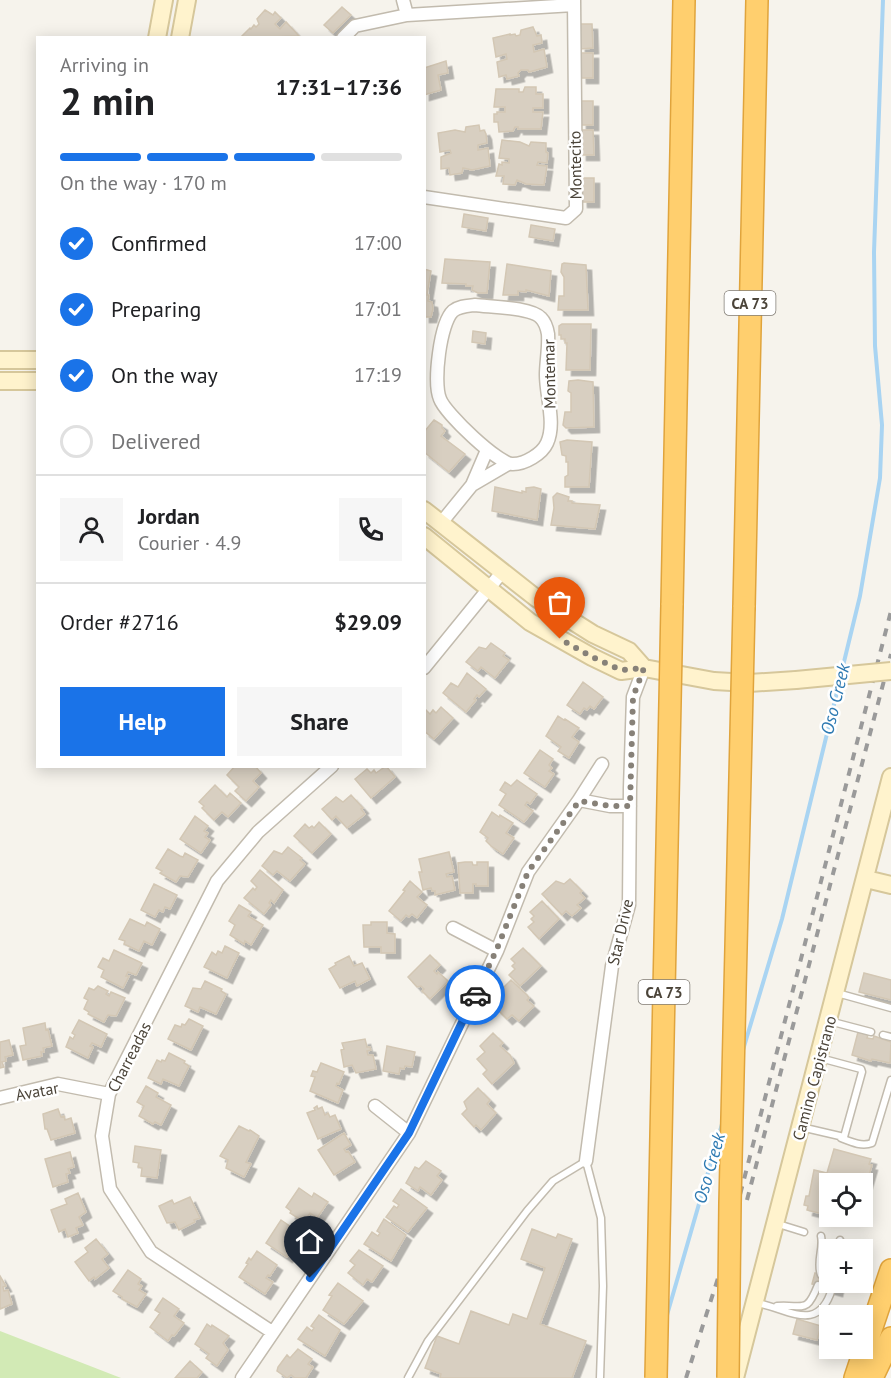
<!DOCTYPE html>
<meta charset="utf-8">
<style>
:root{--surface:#fff;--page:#f6f6f6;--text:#202124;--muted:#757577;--line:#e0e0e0;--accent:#1a73e8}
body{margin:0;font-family:"PT Sans",sans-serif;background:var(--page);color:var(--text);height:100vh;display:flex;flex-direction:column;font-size:22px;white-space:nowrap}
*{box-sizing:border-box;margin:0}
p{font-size:20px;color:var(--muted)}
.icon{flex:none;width:33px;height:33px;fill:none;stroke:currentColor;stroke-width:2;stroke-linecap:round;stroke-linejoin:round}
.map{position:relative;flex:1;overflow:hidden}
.side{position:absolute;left:36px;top:36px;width:390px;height:732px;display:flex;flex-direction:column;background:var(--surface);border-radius:0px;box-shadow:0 3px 15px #0003}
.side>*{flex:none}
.tools{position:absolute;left:819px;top:1173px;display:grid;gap:12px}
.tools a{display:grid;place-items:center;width:54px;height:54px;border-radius:0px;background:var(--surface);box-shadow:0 3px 15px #0003;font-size:30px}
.pin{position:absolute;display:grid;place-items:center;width:51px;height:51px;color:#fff;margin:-62px -26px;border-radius:50% 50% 50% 0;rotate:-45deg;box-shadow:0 0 6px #0007}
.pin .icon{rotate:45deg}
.courier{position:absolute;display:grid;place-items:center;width:60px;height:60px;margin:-30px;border:4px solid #1a73e8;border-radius:50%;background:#fff;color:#222;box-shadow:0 2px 8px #0007}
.overview em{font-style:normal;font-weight:800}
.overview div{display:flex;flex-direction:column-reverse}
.overview{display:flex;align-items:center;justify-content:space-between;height:102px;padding:0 24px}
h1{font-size:39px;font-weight:800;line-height:45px}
.bar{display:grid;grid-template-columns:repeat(4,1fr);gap:9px 6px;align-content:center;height:72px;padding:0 24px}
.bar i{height:8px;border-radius:4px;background:var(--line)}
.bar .active{background:var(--accent)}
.bar p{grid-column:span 4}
.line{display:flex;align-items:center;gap:15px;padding:0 24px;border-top:2px solid var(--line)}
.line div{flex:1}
.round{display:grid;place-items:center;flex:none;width:63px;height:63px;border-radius:0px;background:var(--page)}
ol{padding:0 24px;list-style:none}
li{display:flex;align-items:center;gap:18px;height:66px}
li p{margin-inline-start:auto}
li .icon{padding:6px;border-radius:50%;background:var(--accent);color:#fff;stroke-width:4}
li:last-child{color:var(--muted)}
li i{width:33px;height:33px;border:3px solid var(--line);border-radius:50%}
.cta{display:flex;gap:12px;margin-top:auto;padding:12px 24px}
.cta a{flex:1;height:69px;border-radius:0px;background:var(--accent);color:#fff;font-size:24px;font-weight:800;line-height:69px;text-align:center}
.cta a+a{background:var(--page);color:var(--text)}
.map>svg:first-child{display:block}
.green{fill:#d2eab5}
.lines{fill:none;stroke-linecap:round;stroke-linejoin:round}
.stream{stroke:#a9d4f2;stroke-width:4}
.building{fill:#d8cfc1;stroke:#d3c7b4;stroke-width:1.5;filter:url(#shadow)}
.lane-casing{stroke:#c2bbae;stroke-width:9}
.street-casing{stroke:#c2bbae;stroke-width:15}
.secondary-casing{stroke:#d6c79b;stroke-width:20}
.highway-casing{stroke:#e0a43c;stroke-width:24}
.lane{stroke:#fff;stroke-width:6}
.street{stroke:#fff;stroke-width:12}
.secondary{stroke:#fff3cd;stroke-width:16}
.highway{stroke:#ffcf6e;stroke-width:21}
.rail{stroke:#9a9a9a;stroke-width:4;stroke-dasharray:8 8;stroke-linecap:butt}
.secondary-bridge-casing{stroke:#d6c79b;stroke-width:20;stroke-linecap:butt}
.highway-bridge-casing{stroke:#e0a43c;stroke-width:24;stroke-linecap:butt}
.secondary-bridge{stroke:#fff3cd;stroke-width:16}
.highway-bridge{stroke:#ffcf6e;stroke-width:21}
.done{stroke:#878178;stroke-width:6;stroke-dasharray:0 10.8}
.route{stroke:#1a73e8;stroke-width:8}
.labels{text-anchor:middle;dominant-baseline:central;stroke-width:5;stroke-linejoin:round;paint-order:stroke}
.shield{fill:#fff;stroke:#817c74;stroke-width:1.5}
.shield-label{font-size:15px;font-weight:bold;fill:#4b4439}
.street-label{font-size:16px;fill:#4b4439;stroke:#fff}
.water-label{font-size:18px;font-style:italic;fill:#2e7ab2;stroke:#fff}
</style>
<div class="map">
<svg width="891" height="1378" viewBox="0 0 891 1378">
<defs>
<filter id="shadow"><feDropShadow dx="5.5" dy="5.5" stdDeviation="0" flood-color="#0004"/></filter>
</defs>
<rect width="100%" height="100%" fill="#f6f3ec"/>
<path class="green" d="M0 1331 121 1378H0Z"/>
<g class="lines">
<path class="stream" d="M842 670 860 596 880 478 882 425 875 346 874 252 883 0
M743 1050 782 919 840 680
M667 1315 722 1124"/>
</g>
<path class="building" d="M342 7 351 15 333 33 324 25Z
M265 10 273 15 275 12 281 18 275 24 280 29 286 22 299 36 240 38 250 28 251 29 254 25 256 27 259 24 257 19Z
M580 24H592L593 48 580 49Z
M533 27 537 36 541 35 542 43 533 45 534 52 544 49 547 67 529 72 528 70H521L518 73 519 76 507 79 506 75 499 77 497 62 507 59 506 54 496 57 493 38 510 34V35L515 34 516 36 520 35 521 30Z
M580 53H593V78H581Z
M446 61 448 73 438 75 441 90 424 95V68Z
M525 87H536V94H543V108H533V112H543L541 129H518V127H515L513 131 499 132 498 122H494V114H497V112H505V107H494L496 89H519V92H523Z
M581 101H593V125H581Z
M479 125 480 131 484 130 486 134 487 143 478 145V150L488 148 490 166 472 170 463 168 462 173 450 175 449 168 441 169V157L451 153 450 150 440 152 438 133 455 130 465 132 466 127Z
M581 130H593L594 155H581Z
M502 140 520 142 529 146 531 142 546 143V152L548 153 547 163 538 162 537 165 547 166 544 185 526 184 517 180 515 185 503 184 504 176H496L499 164 502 165V162L509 163V159L499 158Z
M581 178H594V202H582Z
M464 214 488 218 486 231 462 227Z
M531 225 555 229 553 241 529 237Z
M445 259 490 262 487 293H478L472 290 473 286H466V284L442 283Z
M564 263 586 265 588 310H558L559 296H564V277L561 272 562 264Z
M507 264 551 271 549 296 526 290V292L518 291V295H503Z
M424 269 431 271 427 295H429L428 301 432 302 433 309 431 317H424Z
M562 324H591L590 370H566L567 343H565V339H561V335H559V326Z
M473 331 486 333 485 344 472 342Z
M578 380 593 382 594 427 566 428 563 425 565 412H571V393L568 391 569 381Z
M434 420 442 425V428L445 431 441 436 465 454 449 472 424 452V432Z
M567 440 592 442 589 487H565V477L568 475V462H566V456L562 455 560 442Z
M495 487 522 493V491L526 492V488L534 487 541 489 537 520 492 511Z
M557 493 569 497 568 501H572V503L600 505 595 529 551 525 554 508 553 497Z
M491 643 505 653 503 656 509 660 495 678 481 667 478 671 466 662 479 647 486 649Z
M467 673 486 689 479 697 477 695 474 699 476 700 466 712 443 693 451 683 458 687Z
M583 682 603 697 594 709 590 706 587 710 584 708 580 714 567 705Z
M441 707 453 718 434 739 424 731V712L426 710 430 714 433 710 436 713Z
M558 716 564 720 565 719 579 728 572 737 579 742 569 758 558 751 561 747 546 736Z
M540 750 553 759 549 765 552 768 549 771 554 774 545 787 524 773Z
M255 766 261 773 253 781 259 787 246 801 235 791 239 787 227 775 235 766Z
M386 766 395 777 371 798 355 779 367 769 371 773 374 770 376 773Z
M517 780 537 794 530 804 527 802 525 805 533 811 524 822 499 805 506 794 500 790 505 782 511 786Z
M215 785 227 797 230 793 241 803 228 817 222 812 214 820 202 808 204 806 199 802Z
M351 795 363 808 361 809 365 814 347 828 336 816 332 820 322 809 336 797 343 802Z
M492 812 499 817 500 815 513 823 506 833 514 838 503 854 491 846 486 841 488 838 480 832Z
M195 816 208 826 204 831 208 833 205 837 210 840 201 853 180 839Z
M319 822 331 834 312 853 294 836 305 824 309 828 312 826 314 828Z
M288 847 302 858 300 860 305 864 290 881 277 871 273 875 262 866 274 851 282 854Z
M168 849 180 856 183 857 185 853 198 860 188 877 180 876 176 882 160 873 162 871 156 868Z
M449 852 454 872 446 874 447 877 452 876 455 890 435 895V891H432L431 888 423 890 419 872H422L419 859Z
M465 862H472L473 865H477V862H488V886H476V884H473V893H460L458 863Z
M260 870 283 890 274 903 271 900 269 903 271 905 264 914 244 898 253 888 255 890 257 887 251 881Z
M570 879 582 891 580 893 585 898 577 905 581 908 572 916 566 911 562 915 542 894 556 881 564 884Z
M410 881 422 892 417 897 427 905 417 918 412 914 409 917 406 915 401 921 389 911 405 891 403 890Z
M154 884 177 895 170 909 165 907 163 912 159 910 155 917 141 910Z
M542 901 559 919 539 939 528 927 534 922 531 919 534 916 530 912Z
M239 905 251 912 248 916 263 925 251 945 245 941 244 944 230 935 235 925 229 921Z
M130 919 145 926 147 922 160 929 152 945 144 941 139 951 124 944 125 941 119 939Z
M371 922H387V933L395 934V953H381V947H364L363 925H371Z
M225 946 239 953 227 978 204 967 212 952 216 955 218 951 222 953Z
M523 948 541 966 520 986 509 975 515 969 512 966 515 963 511 959Z
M114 950 142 963 136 975 128 972 126 976H129L123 988 101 977 104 970 98 967 103 958 109 961Z
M430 955 440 965 434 971 437 974 438 972 448 981 430 999 422 991 424 989 421 986 417 987 408 977Z
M349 956 354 966 362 963 370 979 357 986 355 981 340 988 329 969 336 965 335 963Z
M864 973 891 980V1000L859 992Z
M511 980 527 995 529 998 527 1000 534 1006 519 1021 512 1015 507 1019 496 1008 503 1001 500 999 504 995 500 991Z
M205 981 222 989 221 991 226 994 216 1014 200 1007 198 1012 185 1006 193 988 201 989Z
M98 986 108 991 106 994 109 996 111 992 125 998 116 1016 108 1015 104 1022 88 1014 89 1012 84 1009 88 1000 84 998 89 988 94 990Z
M189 1019 203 1026 191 1050 168 1039 175 1025 181 1027 182 1024 185 1025Z
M79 1020 107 1034 101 1047 92 1043 90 1046 93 1047 88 1058 66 1047 70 1037 73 1039 75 1035 72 1033Z
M45 1023 46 1030 48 1029 52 1046 43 1048 44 1052H41L42 1056 23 1060 20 1046 26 1045 23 1028Z
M858 1032 868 1035 867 1038 873 1039 874 1036 891 1042 890 1063 872 1059 871 1061 852 1055Z
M493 1033 503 1043 500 1046 510 1055 514 1063 492 1084 483 1074 487 1070 477 1059 485 1052 480 1046Z
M365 1039 367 1047H370L371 1050 367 1051 368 1055H373L376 1069 356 1073 352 1065 344 1067 341 1050 344 1049 342 1043Z
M9 1040 13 1055 5 1057 6 1061 2 1062 4 1067 0 1068V1042Z
M387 1046 415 1052 412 1067 405 1066 404 1069 400 1068 399 1074 383 1071Z
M169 1053 185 1061 184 1063 189 1066 179 1086 163 1079 161 1084 148 1078 157 1060 161 1062 162 1060 165 1061Z
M321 1063 344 1072 339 1084 337 1083 336 1086 343 1090 338 1103 310 1091 315 1077 311 1076 313 1071 317 1072Z
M146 1086 158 1093 156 1097 171 1105 161 1125 155 1122 153 1124 139 1116 144 1106 137 1102Z
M478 1088 490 1100 487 1104 496 1113 481 1130 476 1125 474 1127 462 1114 467 1109 464 1102Z
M317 1106 318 1109 322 1107 325 1115 328 1113 330 1117 335 1115 341 1129 318 1139 307 1113 315 1110 314 1108Z
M58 1109 61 1117 64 1116 65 1120 71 1118 75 1133 51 1140 47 1129H45L43 1114Z
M239 1126 249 1131 250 1130 259 1136 246 1162 251 1164 244 1177 226 1168 228 1160 220 1156Z
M344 1133 351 1145 344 1149 346 1152 348 1151 355 1162 334 1175 318 1150Z
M135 1146 161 1150 157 1178 141 1176 142 1168 138 1167 139 1163 133 1162Z
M834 1149 871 1159 869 1164 872 1165 862 1199V1184H830V1216L807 1210 808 1206 804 1205 806 1196H809L814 1170 827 1173Z
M70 1152 74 1167 68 1169 70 1173 66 1174 68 1182 53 1187 45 1159Z
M426 1161 441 1171 437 1176 442 1180 431 1195 420 1187 418 1191 406 1183 415 1167 419 1169Z
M299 1188 312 1197 314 1193 328 1202 317 1218 310 1213 304 1222 290 1213 291 1211 286 1207Z
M401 1189 427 1208 408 1232 386 1217 394 1206 397 1208 399 1205 393 1201Z
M78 1193 86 1212 79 1217 83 1225 76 1228 78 1233 68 1237 65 1229 59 1232 51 1210 67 1204 65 1199Z
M190 1197 200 1218 194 1220 195 1222 179 1230 175 1222 167 1223 159 1206 172 1200 174 1204Z
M384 1219 406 1235 391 1261 364 1244 372 1232 378 1236 380 1233 377 1231Z
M281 1220 294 1229 291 1235 294 1237 291 1241 296 1244 287 1257 266 1243Z
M532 1229 556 1238 558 1234 572 1239 540 1324 586 1341 572 1378H440L441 1374 425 1368 437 1336 459 1344 471 1311 509 1325 513 1314 527 1319 545 1268 521 1259Z
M96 1239 108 1254 102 1259 109 1268 95 1279 94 1277 89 1281 75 1262 88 1252 85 1248Z
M825 1246 843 1249 830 1250V1282H839L837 1291 812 1284 815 1273 822 1275 824 1266 822 1265 821 1261Z
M359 1250 383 1266 372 1282 367 1279 363 1285 348 1273 355 1265 350 1261Z
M257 1251 277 1265 270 1276 268 1275 266 1278 273 1282 265 1294 239 1277 248 1264 246 1263 249 1258 251 1260Z
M128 1270 141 1279 138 1284 142 1286 139 1290 146 1294 137 1307 122 1299V1297L113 1291Z
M0 1276 6 1286 3 1287 4 1291 8 1290 12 1304 0 1309Z
M338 1283 363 1301 344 1324 323 1310 332 1296 329 1295Z
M163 1298 179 1309 174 1316 184 1323 174 1336 172 1335 168 1341 150 1327 160 1313 155 1310Z
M319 1315 340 1330 325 1356 298 1339 307 1327 312 1331 314 1328 311 1326Z
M797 1319 821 1326 817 1340 793 1334Z
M207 1324 211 1327 212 1325 229 1336 223 1343 228 1350 217 1366 206 1358 209 1354 195 1344Z
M298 1349 312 1359 308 1364 313 1367 306 1378H295L291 1375 287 1378 277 1371 278 1367 287 1355 290 1358Z
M190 1361 202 1372 197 1378H175Z"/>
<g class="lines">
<g class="lane-casing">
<path id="lane" d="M837 993 891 1008
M829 1021 871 1032
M883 1035 891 1037
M801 1127 844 1137 862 1072 861 1069 820 1058
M841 1138C851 1142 862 1147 872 1143L891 1080
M775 1223 804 1232
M840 1240 844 1250
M821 1275C816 1261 824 1249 821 1236
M757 1303C789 1309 818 1334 832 1289
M777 1306C804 1304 806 1315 818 1285
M408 1378 428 1341 527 1211 553 1181 586 1161 601 1218 603 1286 600 1378"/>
</g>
<g class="street-casing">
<path id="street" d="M403 0 407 15
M343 38 355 26 407 15 574 5
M424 197 566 218 576 209 574 0
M475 305C490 307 531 307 541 318 545 322 547 328 548 334 549 348 546 362 546 375 546 396 556 424 547 443 542 454 525 464 513 464 499 465 445 413 440 399 433 383 440 323 453 311 460 306 467 306 475 305Z
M472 485 508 464
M441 523 472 485 487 450
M424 668 503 571
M579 800 602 764
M453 928 497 951
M0 1098 58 1084 109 1094
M375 1106 409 1133
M586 1161 612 966 629 905 630 788 633 697 644 668
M272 1332 151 1252 110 1189 102 1136 109 1094 217 881 258 832 332 766
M242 1378 409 1133 497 951 528 872 579 800 610 806H630"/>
</g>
<g class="secondary-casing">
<path id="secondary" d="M157 38 164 0
M180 38 187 0
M0 360H38
M0 381H38
M424 510 536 598 593 634 629 651 644 668
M424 536 530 622 592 657 621 671 644 668 714 681 749 683 796 680
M866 879 891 885
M735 1378 891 777"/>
</g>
<g class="highway-casing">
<path id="highway" d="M672 605 684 0
M744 607 757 0
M855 1378 891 1270
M872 1378 891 1338"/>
</g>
<use href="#lane" class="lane"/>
<use href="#street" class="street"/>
<use href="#secondary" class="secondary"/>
<use href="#highway" class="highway"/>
<path class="rail" d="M747 1200 891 654
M686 1378 720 1272 891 611"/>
<g class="secondary-bridge-casing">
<path id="secondary-bridge" d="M796 680 891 671"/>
</g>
<g class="highway-bridge-casing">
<path id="highway-bridge" d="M656 1378 672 605
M728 1378 730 1203 744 607"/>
</g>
<use href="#secondary-bridge" class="secondary-bridge"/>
<use href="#highway-bridge" class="highway-bridge"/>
</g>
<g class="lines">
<path class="done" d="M475 995 496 951 528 872 579 801 610 806H630L633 697 644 668 621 670 592 657 560 639"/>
<path class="route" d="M310 1278 409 1133 475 995"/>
</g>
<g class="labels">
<g class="shield">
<rect x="724.5" y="291" width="51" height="24" rx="4.5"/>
<rect x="638.5" y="980" width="51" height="24" rx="4.5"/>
</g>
<g class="shield-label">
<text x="750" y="303">CA 73</text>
<text x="664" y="992">CA 73</text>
</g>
<g class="street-label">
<text transform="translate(575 165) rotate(-91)">Montecito</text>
<text transform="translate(549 374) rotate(-91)">Montemar</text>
<text transform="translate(620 932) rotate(-77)">Star Drive</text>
<text transform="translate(129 1057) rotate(-63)">Charreadas</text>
<text transform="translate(814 1078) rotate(-75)">Camino Capistrano</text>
<text transform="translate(37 1091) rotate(-10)">Avatar</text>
</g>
<g class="water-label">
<text transform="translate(835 699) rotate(-76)">Oso Creek</text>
<text transform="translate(709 1168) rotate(-74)">Oso Creek</text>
</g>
</g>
</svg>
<div class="tools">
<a><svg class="icon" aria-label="locate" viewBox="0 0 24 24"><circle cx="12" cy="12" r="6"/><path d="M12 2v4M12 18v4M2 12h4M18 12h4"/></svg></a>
<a>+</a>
<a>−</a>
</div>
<div class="pin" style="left:560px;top:639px;background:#ea580c"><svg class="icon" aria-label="bag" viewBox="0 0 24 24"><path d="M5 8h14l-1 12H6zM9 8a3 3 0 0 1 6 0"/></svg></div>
<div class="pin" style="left:310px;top:1278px;background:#1f2937"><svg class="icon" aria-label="home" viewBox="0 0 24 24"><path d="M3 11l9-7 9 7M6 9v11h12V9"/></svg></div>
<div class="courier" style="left:475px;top:995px"><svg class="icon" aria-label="car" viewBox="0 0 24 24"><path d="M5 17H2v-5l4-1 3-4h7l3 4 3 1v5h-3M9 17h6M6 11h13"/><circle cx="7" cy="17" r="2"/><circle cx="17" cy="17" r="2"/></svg></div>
<section class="side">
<div class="overview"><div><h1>2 min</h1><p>Arriving in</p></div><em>17:31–17:36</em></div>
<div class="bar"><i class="active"></i><i class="active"></i><i class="active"></i><i></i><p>On the way · 170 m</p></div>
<ol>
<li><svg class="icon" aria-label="check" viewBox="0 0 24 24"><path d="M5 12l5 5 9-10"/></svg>Confirmed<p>17:00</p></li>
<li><svg class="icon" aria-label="check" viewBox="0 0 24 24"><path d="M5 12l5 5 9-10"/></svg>Preparing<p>17:01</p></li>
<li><svg class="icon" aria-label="check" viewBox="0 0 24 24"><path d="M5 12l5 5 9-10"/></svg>On the way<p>17:19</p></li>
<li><i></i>Delivered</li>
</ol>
<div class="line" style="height:108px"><a class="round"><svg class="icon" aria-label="person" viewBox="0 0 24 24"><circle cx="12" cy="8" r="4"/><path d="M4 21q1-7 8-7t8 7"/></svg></a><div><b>Jordan</b><p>Courier · 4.9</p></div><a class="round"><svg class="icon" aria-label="phone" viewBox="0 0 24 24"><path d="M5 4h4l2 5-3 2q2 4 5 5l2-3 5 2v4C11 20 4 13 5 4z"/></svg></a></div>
<div class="line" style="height:78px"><div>Order #2716</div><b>$29.09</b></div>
<div class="cta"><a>Help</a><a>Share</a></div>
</section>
</div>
